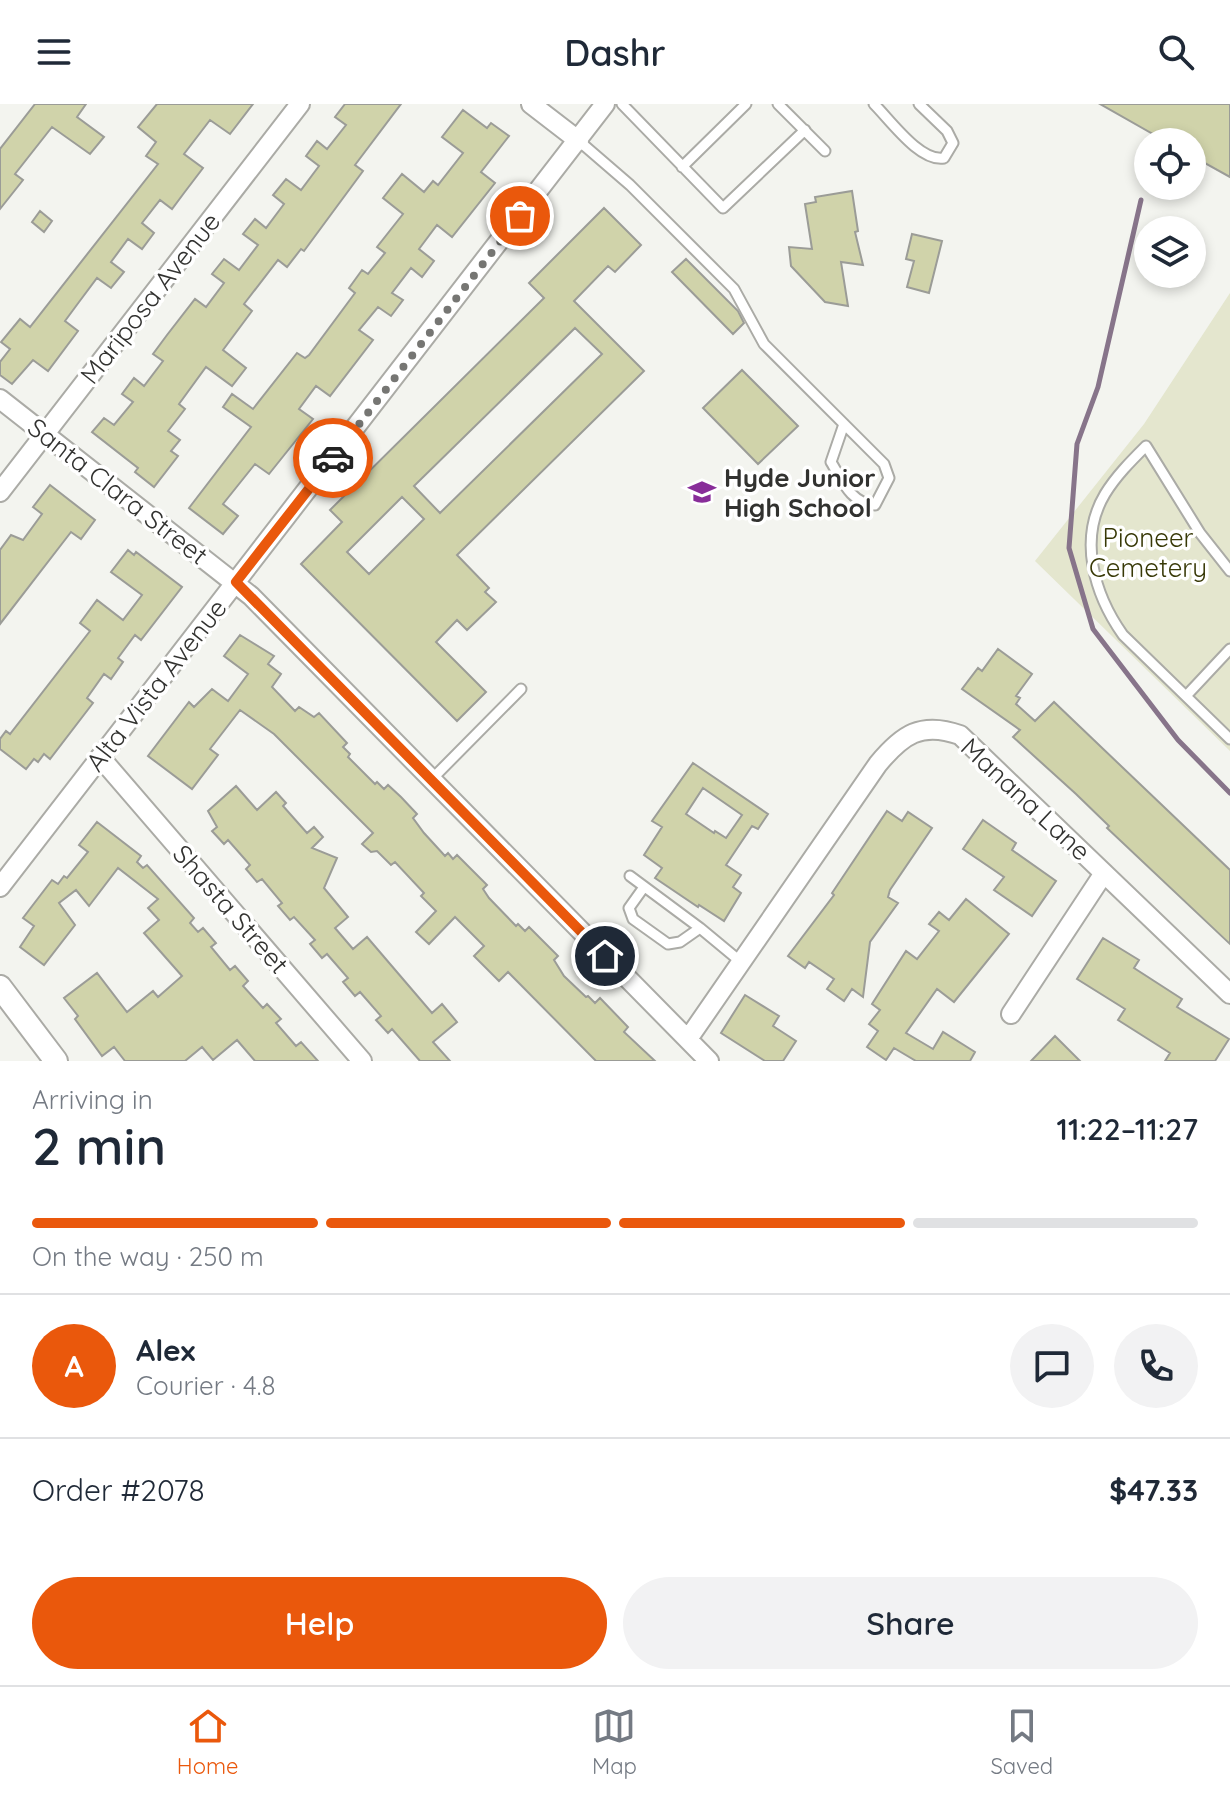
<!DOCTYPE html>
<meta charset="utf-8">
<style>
:root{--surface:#fff;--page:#f2f2f3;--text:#1f2937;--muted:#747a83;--line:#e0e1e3;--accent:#ea580c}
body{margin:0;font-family:Quicksand,sans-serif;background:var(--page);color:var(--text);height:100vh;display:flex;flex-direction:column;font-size:30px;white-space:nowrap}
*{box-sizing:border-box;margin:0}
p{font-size:26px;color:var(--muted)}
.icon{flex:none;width:44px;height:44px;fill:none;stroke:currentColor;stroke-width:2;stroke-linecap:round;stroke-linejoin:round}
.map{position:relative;height:957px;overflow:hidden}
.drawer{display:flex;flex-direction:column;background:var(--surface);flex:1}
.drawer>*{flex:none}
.buttons{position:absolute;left:1134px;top:24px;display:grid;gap:16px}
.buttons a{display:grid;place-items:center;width:72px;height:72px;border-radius:50%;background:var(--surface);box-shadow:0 4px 12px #0003;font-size:40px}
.pin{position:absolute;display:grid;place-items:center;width:68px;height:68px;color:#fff;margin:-34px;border:4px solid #fff;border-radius:50%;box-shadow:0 2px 8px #0007}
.courier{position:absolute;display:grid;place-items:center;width:80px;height:80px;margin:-40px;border:6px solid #ea580c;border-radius:50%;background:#fff;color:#222;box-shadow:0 2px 10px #0007}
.headline em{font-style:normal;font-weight:600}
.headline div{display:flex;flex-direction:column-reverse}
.headline{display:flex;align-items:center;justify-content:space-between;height:136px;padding:0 32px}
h1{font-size:52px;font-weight:600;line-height:60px}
.bar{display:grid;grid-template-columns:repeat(4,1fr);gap:12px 8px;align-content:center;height:96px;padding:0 32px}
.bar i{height:10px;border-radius:6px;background:var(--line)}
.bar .active{background:var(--accent)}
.bar p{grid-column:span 4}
.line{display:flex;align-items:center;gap:20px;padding:0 32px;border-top:2px solid var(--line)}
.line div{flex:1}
.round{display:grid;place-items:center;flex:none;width:84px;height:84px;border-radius:42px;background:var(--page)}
.action{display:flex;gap:16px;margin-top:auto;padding:16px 32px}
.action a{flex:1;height:92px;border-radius:48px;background:var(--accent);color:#fff;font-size:32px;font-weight:600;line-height:92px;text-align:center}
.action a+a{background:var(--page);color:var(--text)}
header{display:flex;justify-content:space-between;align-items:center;height:104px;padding:0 32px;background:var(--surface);font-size:36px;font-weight:600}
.menu{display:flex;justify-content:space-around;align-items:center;height:112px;border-top:2px solid var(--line);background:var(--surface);font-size:22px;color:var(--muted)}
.menu a{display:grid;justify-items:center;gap:4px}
.menu .active{color:var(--accent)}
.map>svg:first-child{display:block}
.green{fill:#e4e6ce}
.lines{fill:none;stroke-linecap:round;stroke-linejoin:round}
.stream{stroke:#87748a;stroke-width:5}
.building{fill:#d0d3aa;stroke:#9b9c97;stroke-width:2;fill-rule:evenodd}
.service-casing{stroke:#ababa6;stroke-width:13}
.minor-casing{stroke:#ababa6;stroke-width:22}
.tertiary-casing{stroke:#ababa6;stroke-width:26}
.service{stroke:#fff;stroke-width:9}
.minor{stroke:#fff;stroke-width:18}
.tertiary{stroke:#fff;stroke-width:22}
.done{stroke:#767673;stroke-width:8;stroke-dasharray:0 14.4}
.route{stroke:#ea580c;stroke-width:10}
.labels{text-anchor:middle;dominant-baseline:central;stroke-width:7;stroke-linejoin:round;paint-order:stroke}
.street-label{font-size:26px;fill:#323230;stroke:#fff}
.poi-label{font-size:26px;font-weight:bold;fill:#323230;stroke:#fff;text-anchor:start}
.park-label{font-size:26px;fill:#383907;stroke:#fff}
</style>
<header><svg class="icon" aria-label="menu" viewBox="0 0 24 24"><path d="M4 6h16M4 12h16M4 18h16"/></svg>Dashr<svg class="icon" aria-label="search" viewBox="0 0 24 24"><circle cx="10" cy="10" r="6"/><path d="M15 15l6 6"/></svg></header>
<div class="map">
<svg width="1230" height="957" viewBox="0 0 1230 957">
<rect width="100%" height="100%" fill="#f3f4ef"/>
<path class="green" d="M1230 189V647L1035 457 1144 320Z"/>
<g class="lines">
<path class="stream" d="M1141 96 1098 283 1077 340 1069 444 1093 525 1178 636 1230 689"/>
</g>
<path class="building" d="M35 0H86L77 13 104 33 90 50 52 23 15 70 23 76 0 105V45Z
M157 0H253L230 30 210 16 184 50 203 64 184 89 172 105 160 96 142 119 154 129 142 145 128 135 111 158 124 168 111 184 97 174 79 198 65 217 78 227 48 267 33 256 12 280 0 271V258L10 245 1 238 20 215 30 223 158 60 146 52 156 38 138 23Z
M345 0H401L355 61 363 67 304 147 301 145 287 163 278 156 244 200 252 207 223 246 246 264 232 282 206 263 179 300 185 305 168 327 180 336 171 347 178 352 154 383 135 368 138 364 92 328 104 314 114 321 133 298 122 290 134 274 144 282 163 257 153 250 167 231 195 195 206 203 224 179 212 170 224 155 239 166 258 141 243 130 255 115 266 124 284 100 273 91 286 75 301 86 319 62 306 52 317 37 327 45 346 21 335 13Z
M1100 0H1230V73L1192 52V38H1167Z
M463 6 487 24 491 19 509 32 481 68 495 79 452 133 437 121 419 145 434 157 422 173 411 164 392 189 403 196 391 212 378 203 359 226 373 236 330 292 316 282 299 305 313 315 269 370 255 360 223 400 238 412 223 430 189 404 251 323 223 303 232 290 253 305 297 249 305 254 309 251 355 189 349 184 362 166 368 170 385 149 377 143 403 110 383 94 402 70 424 88 433 77 438 81 463 49 442 33Z
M852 87 858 127 855 128 863 161 841 158 848 202 825 198 791 162 789 143 812 145 805 100 816 98 815 93Z
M604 104 641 141 615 168 608 162 574 197 644 267 457 451 489 484 485 488 496 498 467 526 457 516 436 538 486 588 457 617 301 460 342 418 330 406 544 194 529 179ZM575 224 602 250 440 409 414 382ZM402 393 424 415 369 470 347 448Z
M40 107 52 117 44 128 32 118Z
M912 130 942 137 929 189 907 183 914 157 906 155Z
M686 155 738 207 744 219 733 230 672 168Z
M742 266 798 322 758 360 703 304Z
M50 381 95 416 81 435 71 428 0 520V446L11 431 23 436 42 410 33 403Z
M128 446 134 451 136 448 182 483 141 536 135 531 118 554 123 558 111 575 104 570 87 594 93 599 50 655 44 650 38 658 34 655 26 665 0 645V635L6 627 10 630 90 527 80 519 97 496 123 516 142 491 111 468Z
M240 531 274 552 268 560 281 570 272 583 295 607 299 603 314 613 319 609 347 639 343 643 350 650 348 653 375 680 377 678 384 685 388 681 401 693 417 710 413 714 424 729 445 752 448 749 453 755 457 751 487 781 483 785 489 794 516 822 518 820 525 827 529 823 558 852 554 856 564 872 586 893 588 892 595 899 600 894 628 923 624 928 655 957H596L508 868 499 877 474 852 484 842 455 813 429 840 416 828 436 807 421 792 424 789 395 758 391 761 377 747 371 748 362 740 373 729 274 630 240 606 210 645 218 651 192 685 148 652 189 598 194 603 212 585 228 597 248 570 224 552Z
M998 545 1032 570 1016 592 1020 594 1016 600 1035 617 1054 598 1230 766V840L1107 724 1109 722 1076 690 1013 633 1020 626 962 585 978 564 982 567Z
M693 659 768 710 758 725 752 722 726 761 741 771 733 783 741 789 724 817 699 801 698 803 655 774 662 764 644 751 662 723 652 717ZM703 684 742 711 726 734 715 727 714 729 686 710Z
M236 682 257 706 276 688 286 699 283 702 307 729 314 723 323 733 312 744 337 754 324 784 348 813 335 824 353 845 367 833 432 909 442 900 457 918 433 938 450 957H420L392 925 388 929 376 916 381 912 360 888 355 892 343 878 348 874 327 850 322 854 310 840 315 836 294 813 290 816 278 802 282 799 262 775 257 778 246 765 250 761 228 736 224 740 212 727 217 723 208 707Z
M887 707 902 717 908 708 932 724 890 786 888 793 898 799 870 838 863 893 852 885 844 897 827 885 834 875 809 858 805 864 788 852 834 791 832 789Z
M983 716 1016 739 1012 746 1056 777 1032 812 994 786 1004 773 963 745Z
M97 718 141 752 137 758 143 764 147 761 194 814 190 819 198 828 203 824 216 839 211 843 230 866 235 862 248 877 243 882 263 904 267 900 281 915 276 919 296 942 301 938 318 957H255L237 936 213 956 202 943 185 957H125L114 943 102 952 75 915 78 912 64 894 97 869 127 908 153 887 158 893 182 872 144 829 159 816 148 804 158 795 118 764 89 802 76 786 59 799 75 821 44 861 20 843 34 822 23 814 52 776 58 780 64 772 67 774 88 748 79 741Z
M966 795 1009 830 954 898 937 885 906 929 933 945 943 928 975 948 970 957H916L894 944 886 956 867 943 878 927 869 920 880 906 872 900 906 847 917 855 939 827 929 820 939 808 949 816Z
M1103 834 1139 856 1134 864 1182 895 1177 903 1229 935 1215 957H1165L1170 949 1118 916 1125 905 1077 875Z
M745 891 779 912 773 922 796 937 783 957H765L721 929Z
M1055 932 1080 957H1031Z"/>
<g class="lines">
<g class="service-casing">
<path id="service" d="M622 0 723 104 805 26
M778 0 825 47
M874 0C891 17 920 58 944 54L953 39 947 27 919 0
M579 37 630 81 734 185 764 240 884 360 889 374 875 401C851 400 842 376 831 358L844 320
M682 63 746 0
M1230 467 1200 429 1146 342C1131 357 1116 372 1105 390 1078 435 1094 490 1123 531L1230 635
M1186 592 1230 545
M431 676 521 585
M630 772 700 824 741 858
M644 783 629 804 633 815 668 840 680 838 700 824"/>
</g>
<g class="minor-casing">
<path id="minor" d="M531 0 579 37
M0 295 251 492 709 957
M0 388 300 0
M100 653 362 957
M0 783 605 0
M1011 910 1104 769
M688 935 878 660C902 631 921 617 960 631L1230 890"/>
</g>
<g class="tertiary-casing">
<path id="tertiary" d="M0 883 56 957"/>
</g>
<use href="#service" class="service"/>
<use href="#minor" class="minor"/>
<use href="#tertiary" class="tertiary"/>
</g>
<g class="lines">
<path class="done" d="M333 354 520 112"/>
<path class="route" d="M333 354 236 478 605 852"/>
</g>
<defs>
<g id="school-bare" transform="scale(2.16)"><path d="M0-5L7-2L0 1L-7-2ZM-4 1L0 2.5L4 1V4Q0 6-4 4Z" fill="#882d99" stroke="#fff" stroke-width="2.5" paint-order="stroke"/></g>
</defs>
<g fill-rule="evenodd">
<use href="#school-bare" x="702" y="388"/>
</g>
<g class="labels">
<g class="street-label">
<text transform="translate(150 194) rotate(-52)">Mariposa Avenue</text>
<text transform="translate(118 387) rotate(38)">Santa Clara Street</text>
<text transform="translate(156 581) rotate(-52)">Alta Vista Avenue</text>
<text transform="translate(1026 695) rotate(43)">Manana Lane</text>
<text transform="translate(231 805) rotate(49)">Shasta Street</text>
</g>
<g class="poi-label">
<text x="724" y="373">Hyde Junior<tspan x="724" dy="30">High School</tspan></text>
</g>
<g class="park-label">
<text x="1148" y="433">Pioneer<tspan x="1148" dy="30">Cemetery</tspan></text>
</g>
</g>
</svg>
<div class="buttons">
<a><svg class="icon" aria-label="locate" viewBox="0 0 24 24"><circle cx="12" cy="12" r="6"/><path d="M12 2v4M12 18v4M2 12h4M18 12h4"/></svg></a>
<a><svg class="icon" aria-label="layers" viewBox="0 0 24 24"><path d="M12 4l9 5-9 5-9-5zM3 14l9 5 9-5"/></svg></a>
</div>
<div class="pin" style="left:520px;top:112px;background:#ea580c"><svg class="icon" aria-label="bag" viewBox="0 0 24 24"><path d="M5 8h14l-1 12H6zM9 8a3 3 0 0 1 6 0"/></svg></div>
<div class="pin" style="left:605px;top:852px;background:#1f2937"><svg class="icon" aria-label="home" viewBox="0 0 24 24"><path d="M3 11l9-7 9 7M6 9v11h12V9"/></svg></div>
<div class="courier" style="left:333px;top:354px"><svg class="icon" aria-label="car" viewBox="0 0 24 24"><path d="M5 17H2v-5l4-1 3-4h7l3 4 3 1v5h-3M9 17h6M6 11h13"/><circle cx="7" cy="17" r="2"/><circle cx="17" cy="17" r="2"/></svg></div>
</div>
<section class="drawer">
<div class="headline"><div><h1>2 min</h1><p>Arriving in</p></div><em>11:22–11:27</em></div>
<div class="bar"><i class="active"></i><i class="active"></i><i class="active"></i><i></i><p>On the way · 250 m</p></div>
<div class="line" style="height:144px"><b class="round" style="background:var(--accent);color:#fff">A</b><div><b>Alex</b><p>Courier · 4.8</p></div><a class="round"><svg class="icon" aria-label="chat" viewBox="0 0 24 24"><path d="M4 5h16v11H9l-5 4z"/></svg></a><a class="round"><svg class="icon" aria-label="phone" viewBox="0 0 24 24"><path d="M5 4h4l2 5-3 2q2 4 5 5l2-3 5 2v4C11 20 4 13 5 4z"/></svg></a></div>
<div class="line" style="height:104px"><div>Order #2078</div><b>$47.33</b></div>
<div class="action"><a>Help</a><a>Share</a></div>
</section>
<nav class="menu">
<a class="active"><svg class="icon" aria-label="home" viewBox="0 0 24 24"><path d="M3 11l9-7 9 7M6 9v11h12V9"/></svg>Home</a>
<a><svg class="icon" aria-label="map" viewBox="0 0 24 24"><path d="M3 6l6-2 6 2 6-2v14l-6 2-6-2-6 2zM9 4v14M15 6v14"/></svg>Map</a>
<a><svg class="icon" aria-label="saved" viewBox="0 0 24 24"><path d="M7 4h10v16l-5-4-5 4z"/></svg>Saved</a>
</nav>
